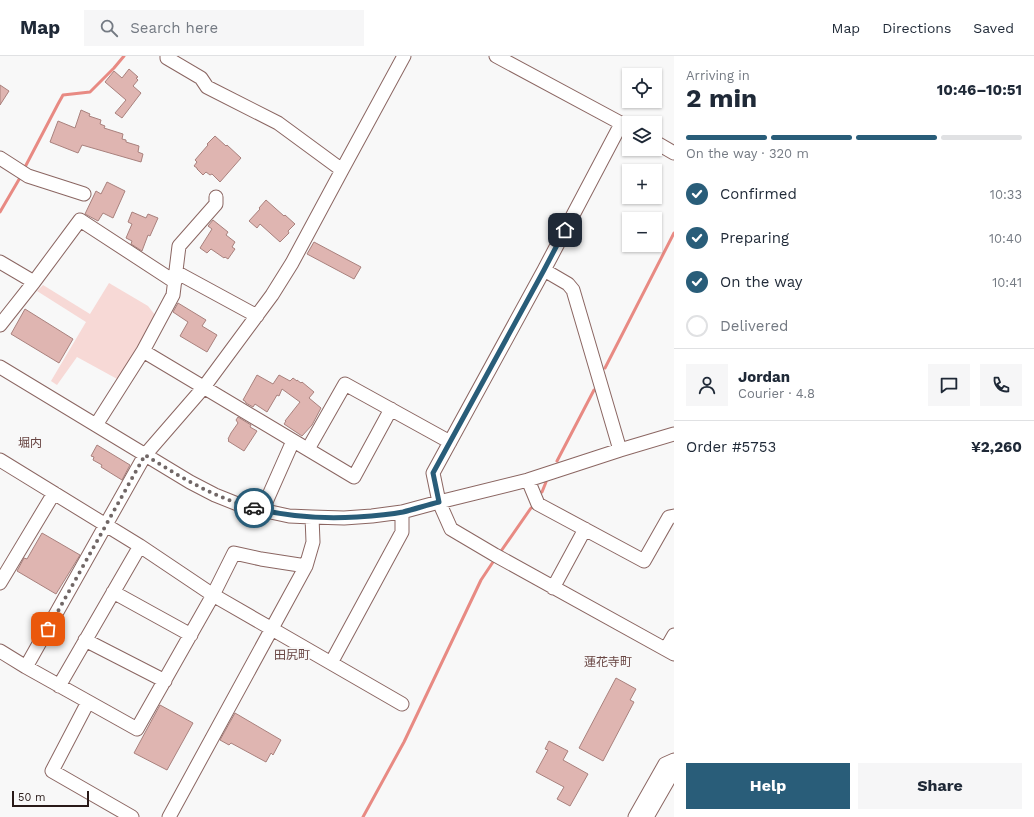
<!DOCTYPE html>
<meta charset="utf-8">
<style>
:root{--surface:#fff;--page:#f6f6f7;--text:#1f2937;--muted:#747a83;--line:#e0e1e3;--accent:#295d79}
body{margin:0;font-family:"Work Sans","Noto Sans JP",sans-serif;background:var(--page);color:var(--text);height:100vh;display:flex;flex-direction:column;font-size:15px;white-space:nowrap}
*{box-sizing:border-box;margin:0}
p{font-size:13px;color:var(--muted)}
.icon{flex:none;width:22px;height:22px;fill:none;stroke:currentColor;stroke-width:2;stroke-linecap:round;stroke-linejoin:round}
.map{position:relative;flex:1;overflow:hidden}
.side{display:flex;flex-direction:column;background:var(--surface);width:360px}
.side>*{flex:none}
.buttons{position:absolute;left:622px;top:12px;display:grid;gap:8px}
.buttons a{display:grid;place-items:center;width:40px;height:40px;border-radius:0px;background:var(--surface);box-shadow:0 1px 3px #0004;font-size:20px}
.scale{position:absolute;left:12px;bottom:10px;width:77px;box-sizing:border-box;padding-left:4px;border:2px solid #281917;border-top:0;font-size:11px;line-height:14px;white-space:nowrap;color:#281917;-webkit-text-stroke:3px #f8f8f8;paint-order:stroke}
.pin{position:absolute;display:grid;place-items:center;width:34px;height:34px;color:#fff;margin:-17px;border-radius:8px;box-shadow:0 2px 6px #0006}
.courier{position:absolute;display:grid;place-items:center;width:40px;height:40px;margin:-20px;border:3px solid #295d79;border-radius:50%;background:#fff;color:#222;box-shadow:0 1px 5px #0007}
.summary em{font-style:normal;font-weight:700}
.summary div{display:flex;flex-direction:column-reverse}
.summary{display:flex;align-items:center;justify-content:space-between;height:68px;padding:0 12px}
h1{font-size:26px;font-weight:700;line-height:30px}
.bar{display:grid;grid-template-columns:repeat(4,1fr);gap:6px 4px;align-content:center;height:48px;padding:0 12px}
.bar i{height:5px;border-radius:3px;background:var(--line)}
.bar .selected{background:var(--accent)}
.bar p{grid-column:span 4}
.line{display:flex;align-items:center;gap:10px;padding:0 12px;border-top:1px solid var(--line)}
.line div{flex:1}
.round{display:grid;place-items:center;flex:none;width:42px;height:42px;border-radius:0px;background:var(--page)}
ol{padding:0 12px;list-style:none}
li{display:flex;align-items:center;gap:12px;height:44px}
li p{margin-inline-start:auto}
li .icon{padding:4px;border-radius:50%;background:var(--accent);color:#fff;stroke-width:4}
li:last-child{color:var(--muted)}
li i{width:22px;height:22px;border:2px solid var(--line);border-radius:50%}
.action{display:flex;gap:8px;margin-top:auto;padding:8px 12px}
.action a{flex:1;height:46px;border-radius:0px;background:var(--accent);color:#fff;font-size:16px;font-weight:700;line-height:46px;text-align:center}
.action a+a{background:var(--page);color:var(--text)}
header{display:flex;align-items:center;gap:24px;box-sizing:border-box;height:56px;padding:0 20px;background:var(--surface);border-bottom:1px solid var(--line)}
header strong{font-size:19px}
nav{display:flex;gap:22px;margin-inline-start:auto;font-size:14px}
.search{width:280px;height:36px;background:var(--page);display:flex;align-items:center;gap:10px;box-sizing:border-box;padding:0 14px;border-radius:0px;color:var(--muted);font-size:15px}
main{display:flex;flex:1;min-height:0}
.map>svg:first-child{display:block}
.green{fill:#f7d9d6}
.lines{fill:none;stroke-linecap:round;stroke-linejoin:round}
.stream{stroke:#e88a83;stroke-width:3}
.building{fill:#dfb5b1;stroke:#a9817d}
.minor-casing{stroke:#8b6662;stroke-width:15}
.minor{stroke:#fff;stroke-width:13}
.done{stroke:#716766;stroke-width:4;stroke-dasharray:0 7.2}
.route{stroke:#295d79;stroke-width:5}
.labels{text-anchor:middle;dominant-baseline:central;stroke-width:3.5;stroke-linejoin:round;paint-order:stroke}
.quarter-label{font-size:12px;fill:#684542;stroke:#f8f8f8}
</style>
<header>
<strong>Map</strong>
<div class="search"><svg class="icon" aria-label="search" viewBox="0 0 24 24"><circle cx="10" cy="10" r="6"/><path d="M15 15l6 6"/></svg>Search here</div>
<nav><a>Map</a><a>Directions</a><a>Saved</a></nav>
</header>
<main>
<div class="map">
<svg width="674" height="761" viewBox="0 0 674 761">
<rect width="100%" height="100%" fill="#f8f8f8"/>
<path class="green" d="M109 227 148 250 155 259 156 262 119 324 77 301 57 329 51 325 86 266 37 235 43 229 90 258Z"/>
<g class="lines">
<path class="stream" d="M24 113 58 48 63 39 90 36 114 12 124 0
M0 156 21 120
M605 312 674 177
M557 405 594 334
M542 436 546 426
M499 498 531 452
M363 761 404 686 481 524 495 503"/>
</g>
<path class="building" d="M129 13 138 21 136 22 138 24 133 30 141 37 122 62 115 57 126 44 105 26 114 15 122 22Z
M0 29 9 35 0 49Z
M81 54 90 58 89 60 101 64 100 68 105 70 104 72 123 78 122 83 126 84V86L139 90 138 96 143 98 141 106 82 89 78 97 50 86 58 65 75 72Z
M215 80 226 90 227 89 241 102 220 126 212 118 210 119 206 116 203 119 197 113V112L194 110 197 106 195 104 208 89 207 88Z
M107 126 125 135 113 162 103 157 98 165 85 158 96 135 101 138Z
M266 144 284 160 285 159 295 168 288 175 289 177 280 186 260 168 257 172 249 165 260 153 259 152Z
M132 156 146 162 148 158 158 162 150 180 148 179 142 195 131 188 132 185 126 182 132 168 128 166Z
M213 164 228 176 226 179 235 186 232 191 235 193 228 203 225 201 224 202 211 193 207 197 200 192 212 173 208 170Z
M314 186 361 211 354 223 307 198Z
M178 247 206 264 202 270 217 279 207 296 180 280 188 266 173 256Z
M25 253 73 283 59 307 11 278Z
M257 319 273 328 279 319 290 325 293 322 297 325V324L301 327 302 326 314 336 309 342 321 352 312 369 302 380 284 368 286 365H285L300 346 282 333 279 340 277 339 267 356 255 348 253 351 246 347 245 345 243 344Z
M238 361 251 369 250 371 257 375 244 395 228 385 229 384 228 383 231 377 238 367 236 364Z
M97 389 130 409 122 424 101 411 102 409 93 404 94 401 91 400Z
M42 477 80 499 56 538 17 515 24 502 27 503Z
M616 622 636 633 630 644 634 646 603 705 579 692Z
M160 649 193 667 167 714 134 697Z
M235 657 281 684 273 699 271 697 266 706 231 687 229 689 220 684Z
M549 685 568 695 563 704 588 718 570 750 557 743 564 731 536 716 548 694 545 693Z"/>
<g class="lines">
<g class="minor-casing">
<path id="minor" d="M167 0V2L201 22 207 31 278 67 342 114
M496 0 628 71
M621 68 544 214 433 417 439 446 451 473 495 499 674 598
M655 86 674 97
M0 102 28 120 84 138
M0 206 34 226
M544 214 568 228 573 234 620 394
M176 216 257 260
M0 269 34 226 80 164 175 226
M143 295 173 239 179 190 216 148V141
M0 311 190 426 215 439 240 449 266 455 289 460 312 461 344 462 372 460 402 456 439 446 528 424 620 394 674 378
M96 369 143 295 354 421 391 353
M308 393 345 328 450 386
M0 404 140 490 213 539 272 573 402 648
M528 424 538 448 644 505 669 461 674 460
M262 455 293 385
M0 527 54 437
M553 532 585 473
M113 536 191 579
M85 584 165 625
M666 593 674 579
M0 595 26 611 137 673 213 539 234 497 261 503 306 510
M331 607 402 476V456
M26 611 145 399 204 331 272 239 292 207 342 114 404 0
M59 630 140 490
M88 646 52 715 132 761
M169 761 306 510 313 486 312 461
M635 761 665 708 674 704
M647 761 674 714"/>
</g>
<use href="#minor" class="minor"/>
</g>
<g class="lines">
<path class="done" d="M48 573 145 399C179 420 214 442 254 452"/>
<path class="route" d="M254 452C288 461 322 463 357 461 373 460 388 459 403 456 415 453 427 449 439 446L433 417 544 214 565 174"/>
</g>
<g class="labels">
<g class="quarter-label">
<text x="30" y="387">堀内</text>
<text x="292" y="599">田尻町</text>
<text x="608" y="606">蓮花寺町</text>
</g>
</g>
</svg>
<div class="buttons">
<a><svg class="icon" aria-label="locate" viewBox="0 0 24 24"><circle cx="12" cy="12" r="6"/><path d="M12 2v4M12 18v4M2 12h4M18 12h4"/></svg></a>
<a><svg class="icon" aria-label="layers" viewBox="0 0 24 24"><path d="M12 4l9 5-9 5-9-5zM3 14l9 5 9-5"/></svg></a>
<a>+</a>
<a>−</a>
</div>
<div class="scale">50 m</div>
<div class="pin" style="left:48px;top:573px;background:#ea580c"><svg class="icon" aria-label="bag" viewBox="0 0 24 24"><path d="M5 8h14l-1 12H6zM9 8a3 3 0 0 1 6 0"/></svg></div>
<div class="pin" style="left:565px;top:174px;background:#1f2937"><svg class="icon" aria-label="home" viewBox="0 0 24 24"><path d="M3 11l9-7 9 7M6 9v11h12V9"/></svg></div>
<div class="courier" style="left:254px;top:452px"><svg class="icon" aria-label="car" viewBox="0 0 24 24"><path d="M5 17H2v-5l4-1 3-4h7l3 4 3 1v5h-3M9 17h6M6 11h13"/><circle cx="7" cy="17" r="2"/><circle cx="17" cy="17" r="2"/></svg></div>
</div>
<section class="side">
<div class="summary"><div><h1>2 min</h1><p>Arriving in</p></div><em>10:46–10:51</em></div>
<div class="bar"><i class="selected"></i><i class="selected"></i><i class="selected"></i><i></i><p>On the way · 320 m</p></div>
<ol>
<li><svg class="icon" aria-label="check" viewBox="0 0 24 24"><path d="M5 12l5 5 9-10"/></svg>Confirmed<p>10:33</p></li>
<li><svg class="icon" aria-label="check" viewBox="0 0 24 24"><path d="M5 12l5 5 9-10"/></svg>Preparing<p>10:40</p></li>
<li><svg class="icon" aria-label="check" viewBox="0 0 24 24"><path d="M5 12l5 5 9-10"/></svg>On the way<p>10:41</p></li>
<li><i></i>Delivered</li>
</ol>
<div class="line" style="height:72px"><a class="round"><svg class="icon" aria-label="person" viewBox="0 0 24 24"><circle cx="12" cy="8" r="4"/><path d="M4 21q1-7 8-7t8 7"/></svg></a><div><b>Jordan</b><p>Courier · 4.8</p></div><a class="round"><svg class="icon" aria-label="chat" viewBox="0 0 24 24"><path d="M4 5h16v11H9l-5 4z"/></svg></a><a class="round"><svg class="icon" aria-label="phone" viewBox="0 0 24 24"><path d="M5 4h4l2 5-3 2q2 4 5 5l2-3 5 2v4C11 20 4 13 5 4z"/></svg></a></div>
<div class="line" style="height:52px"><div>Order #5753</div><b>¥2,260</b></div>
<div class="action"><a>Help</a><a>Share</a></div>
</section>
</main>
